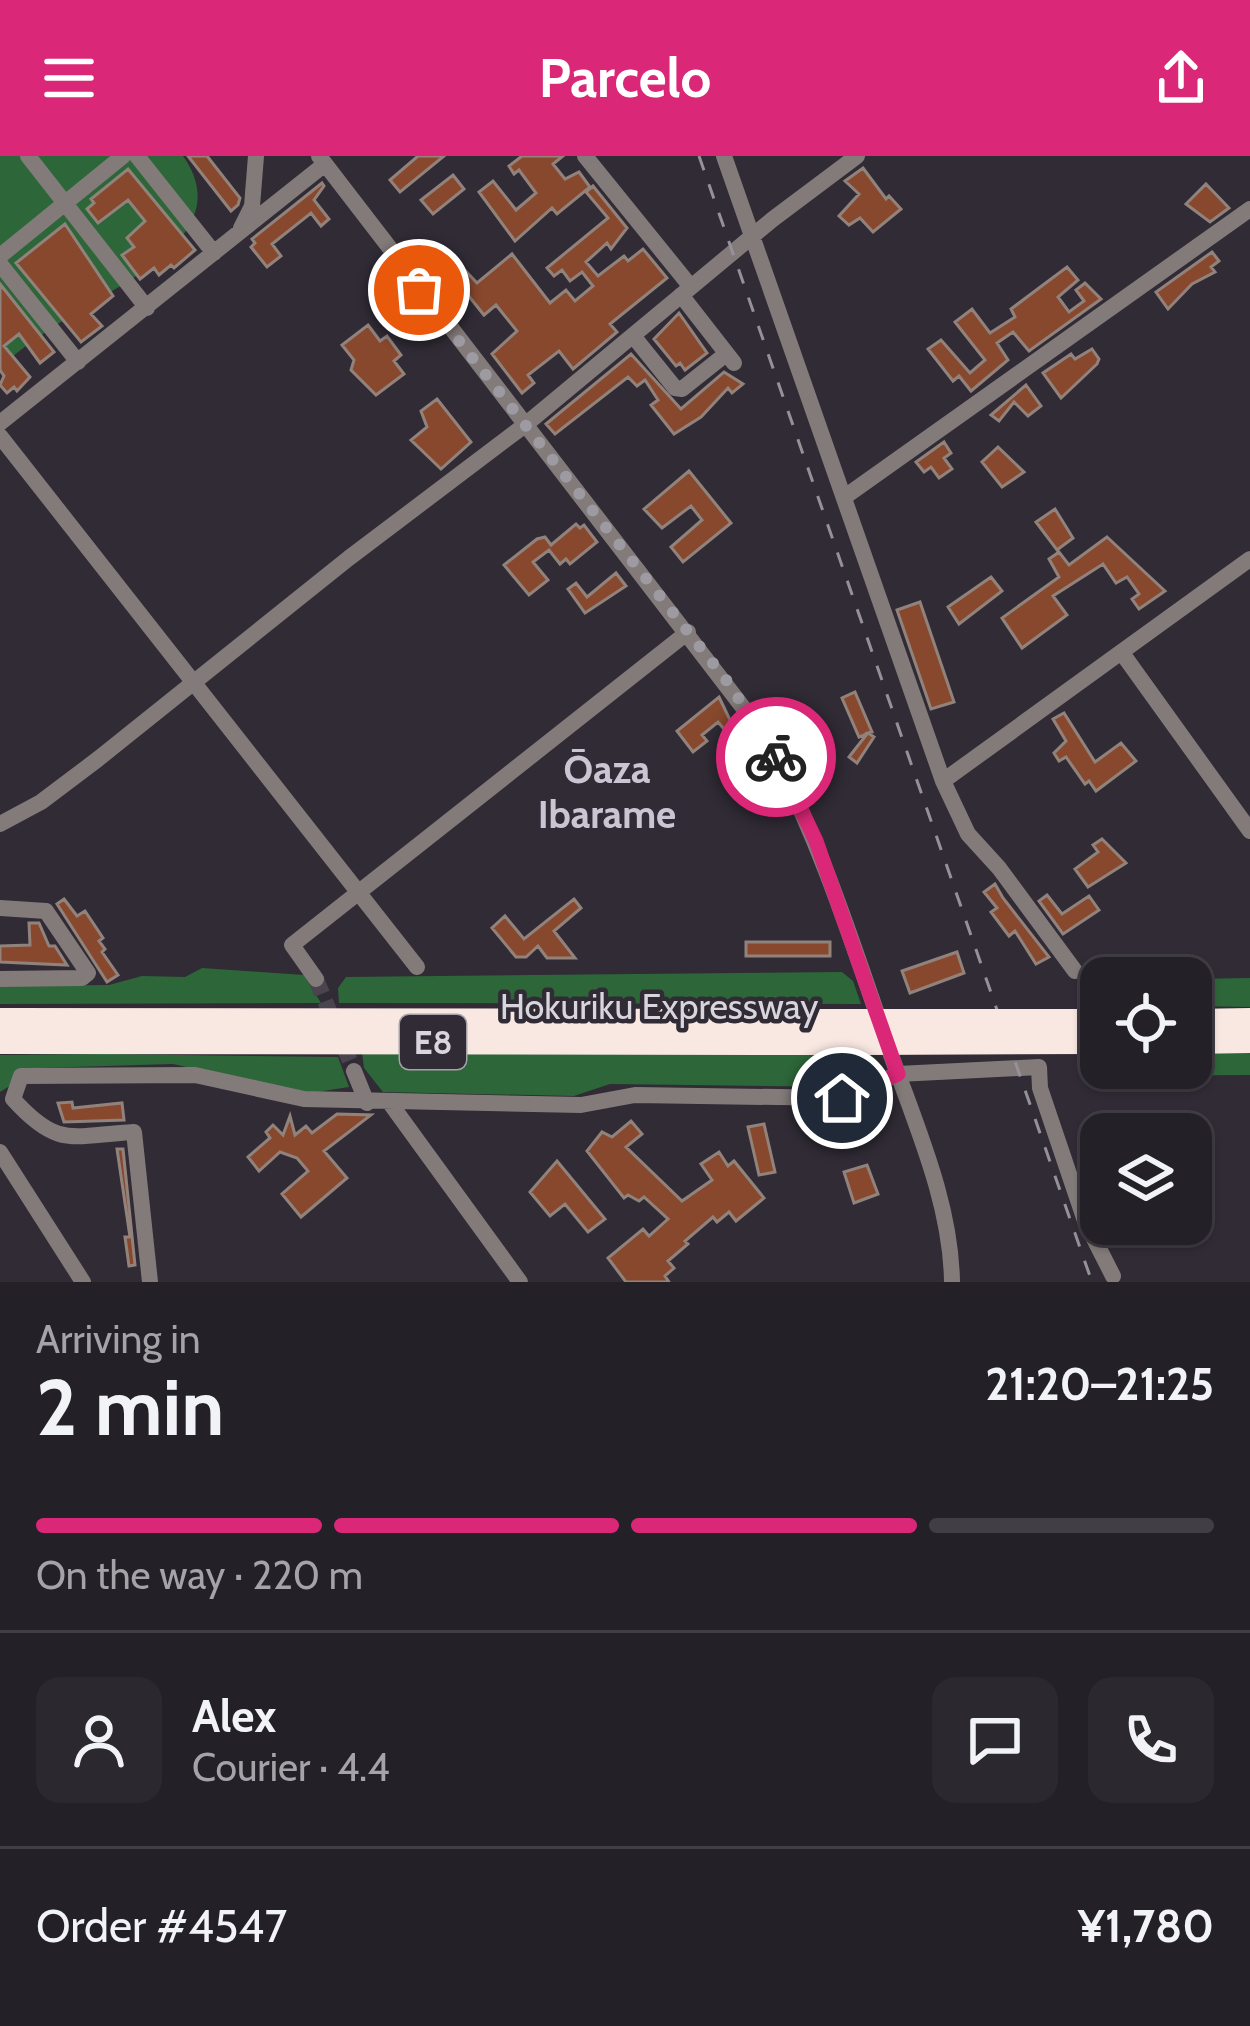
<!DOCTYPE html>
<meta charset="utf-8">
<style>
:root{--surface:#242028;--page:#2c2830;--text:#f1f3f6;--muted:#a3a3a8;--line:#413e45;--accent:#db2777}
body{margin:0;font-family:Cabin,sans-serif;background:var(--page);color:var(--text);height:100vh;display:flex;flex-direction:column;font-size:45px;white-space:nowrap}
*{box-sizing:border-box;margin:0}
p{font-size:39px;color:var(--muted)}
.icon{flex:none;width:66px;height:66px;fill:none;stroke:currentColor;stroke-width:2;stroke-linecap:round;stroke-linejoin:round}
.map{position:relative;height:1126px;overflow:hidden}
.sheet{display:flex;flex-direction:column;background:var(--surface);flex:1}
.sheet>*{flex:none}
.controls{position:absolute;left:1080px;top:801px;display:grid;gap:24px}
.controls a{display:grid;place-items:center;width:132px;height:132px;border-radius:24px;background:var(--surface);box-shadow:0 3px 9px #0004,0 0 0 3px var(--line);font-size:60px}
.pin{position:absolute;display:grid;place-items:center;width:102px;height:102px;color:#fff;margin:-51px;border:6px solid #fff;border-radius:50%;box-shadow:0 3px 12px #0007}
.courier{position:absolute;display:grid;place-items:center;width:120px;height:120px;margin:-60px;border:9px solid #db2777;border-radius:50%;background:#fff;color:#222;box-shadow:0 3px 15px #0007}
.headline em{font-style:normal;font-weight:800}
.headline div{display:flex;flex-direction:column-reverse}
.headline{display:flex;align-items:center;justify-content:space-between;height:204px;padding:0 36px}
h1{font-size:78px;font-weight:800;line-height:90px}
.bar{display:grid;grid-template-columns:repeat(4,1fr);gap:18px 12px;align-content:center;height:144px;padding:0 36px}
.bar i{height:15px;border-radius:9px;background:var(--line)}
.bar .active{background:var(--accent)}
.bar p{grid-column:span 4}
.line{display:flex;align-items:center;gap:30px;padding:0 36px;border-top:3px solid var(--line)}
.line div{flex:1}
.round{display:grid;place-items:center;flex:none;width:126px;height:126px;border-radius:24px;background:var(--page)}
header{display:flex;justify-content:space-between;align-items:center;height:156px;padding:0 36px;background:var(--accent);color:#fff;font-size:54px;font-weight:800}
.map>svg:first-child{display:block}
.forest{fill:#2d6639}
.building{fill:#87482d;stroke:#91827c;stroke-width:3}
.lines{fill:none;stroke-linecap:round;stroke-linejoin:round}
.minor-tunnel{stroke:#49444e;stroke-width:16;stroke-dasharray:16 8;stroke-linecap:butt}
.minor{stroke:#827b79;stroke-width:16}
.highway{stroke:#f9e7e2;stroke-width:24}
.rail{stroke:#959199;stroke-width:3;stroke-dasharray:15 15;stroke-linecap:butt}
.highway-bridge{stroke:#f9e7e2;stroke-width:24}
.done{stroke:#9d9aa2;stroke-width:12;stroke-dasharray:0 21.6}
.route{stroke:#db2777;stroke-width:15}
.labels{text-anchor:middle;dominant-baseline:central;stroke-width:9;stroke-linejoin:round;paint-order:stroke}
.shield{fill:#302b35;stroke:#a6a2aa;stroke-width:3}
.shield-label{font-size:33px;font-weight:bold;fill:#d8d5dc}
.street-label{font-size:36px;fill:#d8d5dc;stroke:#302b35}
.neighbourhood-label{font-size:39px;font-weight:bold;fill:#cbc4d2;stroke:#302b35}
</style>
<header><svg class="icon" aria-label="menu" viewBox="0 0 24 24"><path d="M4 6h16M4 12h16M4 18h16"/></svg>Parcelo<svg class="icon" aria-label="share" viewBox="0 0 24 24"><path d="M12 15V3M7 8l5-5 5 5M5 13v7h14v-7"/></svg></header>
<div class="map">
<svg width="1250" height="1126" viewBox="0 0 1250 1126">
<rect width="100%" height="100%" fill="#302b35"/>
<path class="forest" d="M0 0H183C237 75 128 124 77 156 49 173 24 190 0 211Z
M202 812 304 819 321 847 0 848V830L109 829 142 820 185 821Z
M842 816 853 825 861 848 339 847 338 832 346 821Z
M1250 822V851L1191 850V823Z
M867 896 877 904V917L846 931 610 928 574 940 383 936 364 912 362 897Z
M1080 896H1101V912H1191V896H1250V919L1103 920Z
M105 898 338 901 349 931 304 938 173 908 39 912 0 936V899Z"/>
<path class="building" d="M188 0H207L240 42 238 49 231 55Z
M418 0H444L400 36 390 24Z
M522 0H563L553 8 565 23 579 16 590 31 557 58 552 52 515 85 479 36 493 25 516 54 536 37 519 14 514 18 509 10Z
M863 12 886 43 889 40 901 53 873 76 860 62 849 69 839 60 859 38 845 25Z
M128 13 195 94 174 112 171 109 159 119 154 112 140 123 122 99 134 91 127 82 145 65 128 44 98 67 87 53 94 47 91 43Z
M453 19 464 33 433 58 421 44Z
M322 27 324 30 314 44 329 63 321 70 311 57 272 88 281 100 267 111 251 91 255 87 252 83Z
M1206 28 1229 52 1210 66 1186 48Z
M593 30 627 72 611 93 607 87 586 106 598 120 624 100 628 105 643 93 667 122 610 168 617 176 573 213 559 195 528 219 534 227 522 237 492 198 517 175 496 149 484 159 451 118 461 110 477 127 512 98 550 147 566 134 575 145 593 130 582 116 570 125 562 114 554 120 547 112 608 62 586 36Z
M65 68 113 140 91 158 102 170 81 186 16 107Z
M1212 96 1219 105 1211 111 1215 116 1192 128 1168 153 1156 136Z
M1067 111 1078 124 1058 141 1069 156 1084 145 1076 134 1085 127 1101 143 1029 195 1013 176 997 187 1008 204 971 235 959 220 953 225 928 193 941 184 970 217 985 204 955 166 972 153 990 177 1015 161 1011 153Z
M0 128 54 196 40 207 19 178 4 190 30 221 17 235 14 231 7 237 0 229 4 220 0 214Z
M679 157 707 197 685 214 680 207 676 210 654 183Z
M368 169 380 185 387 180 401 199 394 205 404 218 376 239 351 214 354 204 342 189Z
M1092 193 1099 203 1097 208 1061 242 1043 217 1071 198 1075 203Z
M631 198 681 253 724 216 743 228 732 237 728 232 701 261 674 278 651 249 658 244 645 224 637 230 628 221 555 278 546 268Z
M1026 229 1041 250 1028 260 1014 246 999 265 991 259Z
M437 243 471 286 441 313 411 284 427 271 421 255Z
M944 286 951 297 944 302 952 313 939 322 931 311 924 316 916 306Z
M998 291 1024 316 1002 331 982 306Z
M689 315 731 367 683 406 671 391 702 364 691 350 662 372 644 353Z
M1055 353 1073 382 1057 394 1036 366Z
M576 368 580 372 584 369 597 386 570 408 566 403 560 408 549 394 533 406 548 424 529 439 504 409 537 383 545 381 551 389Z
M1107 381 1165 435 1139 453 1132 443 1139 438 1127 421 1116 427 1103 408 1053 440 1067 459 1022 492 1002 462 1059 421 1049 403 1059 396 1069 409Z
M616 417 626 430 585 457 568 433 576 427 587 441Z
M991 421 1002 435 959 468 948 451Z
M920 446 954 546 931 553 897 454Z
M855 536 872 576 868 577 874 581 857 607 849 601 867 578 859 581 842 542Z
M719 541 731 566 724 573 718 566 702 579 707 585 693 596 677 575Z
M1064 557 1095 606 1121 587 1136 605 1096 635 1089 625 1085 628 1066 601 1059 605 1054 597 1066 585 1053 563Z
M749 591 768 615 756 629 734 599Z
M1102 683 1126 707 1088 731 1075 713 1098 696 1093 689Z
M995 728 1003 742 1049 801 1036 808 1015 775 1009 780 991 756 997 752 984 736Z
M1047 739 1062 758 1089 740 1099 754 1063 778 1039 745Z
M64 743 77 760 85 755 103 782 99 785 105 793 102 796 118 819 107 826 57 748Z
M574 743 581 752 554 775 575 802H547L538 790 526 801H516L492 772 505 760 524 783Z
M29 767H39L49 790H55L67 809 0 806V790L30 789Z
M746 786H830V800H746Z
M957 796 964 817 910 837 902 815Z
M72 946 73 952 122 947 124 964 64 966 58 947Z
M337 958 371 959 324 995 347 1022 301 1061 282 1038 308 1015 297 1002 280 996 259 1015 248 1001 270 982 266 976 273 969 283 979 290 960 295 979 306 970 312 977Z
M631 965 642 978 626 991 682 1045 712 1024 701 1008 719 996 728 1010 734 1005 764 1042 736 1065 729 1056 717 1066 713 1061 685 1085 688 1088 668 1105 674 1112 665 1120 669 1126H626L608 1102 643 1073 649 1080 668 1063 644 1041 639 1045 628 1039 624 1042 587 995 602 976 612 981Z
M764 968 775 1016 759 1019 748 971Z
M117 993H123L135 1109 129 1110 125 1081H130Z
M557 1005 605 1063 588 1076 565 1048 550 1060 530 1036Z
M867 1009 878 1038 854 1047 844 1016Z"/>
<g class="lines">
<path class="minor-tunnel" d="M316 823 354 915"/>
<path class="minor" d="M28 0 147 152
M137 0 214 97
M319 0 765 580C819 681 853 788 890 896 916 970 951 1047 952 1126
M585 0 691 131
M724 0 943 625 968 678 999 712 1075 815
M241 72 252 50 256 0
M0 100 123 0
M0 108 78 206
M681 139 734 207
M634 181 675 232 682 233 726 198
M0 267 325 8
M0 280 417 811
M846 340 1250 53
M1122 497 1250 675
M943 625 1250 403
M0 668 41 646 98 603 349 402 525 269 773 63 857 0
M0 752 46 755 88 817 82 822 0 823
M316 823 292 789 688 476
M354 915 367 947
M21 920 195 919 304 943 581 949 635 939 841 942 898 918 1039 911 1040 932 1085 1065 1113 1120
M21 920 13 943C59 994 73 979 134 976L150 1126
M390 947 520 1126
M0 996 83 1126"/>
<path class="highway" d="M0 864 858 865
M1191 865 1250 864
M0 886 866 887
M1191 886 1250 885"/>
<path class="rail" d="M699 0 1092 1126"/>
<path class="highway-bridge" d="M858 865H1083
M866 887 1092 886"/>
</g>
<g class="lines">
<path class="done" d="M419 134 730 529 776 601"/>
<path class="route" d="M776 601 816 685 898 918 842 942"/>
</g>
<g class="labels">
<rect class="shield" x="400" y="859" width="66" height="54" rx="9"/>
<g class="shield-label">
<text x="433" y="886">E8</text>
</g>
<g class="street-label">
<text x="659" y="850">Hokuriku Expressway</text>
</g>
<g class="neighbourhood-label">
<text x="607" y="613">Ōaza<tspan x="607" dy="45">Ibarame</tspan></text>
</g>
</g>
</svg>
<div class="controls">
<a><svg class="icon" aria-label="locate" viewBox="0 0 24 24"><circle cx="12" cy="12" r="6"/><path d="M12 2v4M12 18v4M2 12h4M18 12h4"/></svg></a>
<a><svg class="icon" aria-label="layers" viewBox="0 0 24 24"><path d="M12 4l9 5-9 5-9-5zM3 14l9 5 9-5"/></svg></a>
</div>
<div class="pin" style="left:419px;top:134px;background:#ea580c"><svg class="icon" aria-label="bag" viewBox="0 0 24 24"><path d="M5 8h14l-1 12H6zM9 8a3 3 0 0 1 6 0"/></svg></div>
<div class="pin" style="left:842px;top:942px;background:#1f2937"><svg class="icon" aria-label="home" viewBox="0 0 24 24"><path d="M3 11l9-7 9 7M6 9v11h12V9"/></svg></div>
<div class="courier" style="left:776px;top:601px"><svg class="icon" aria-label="bike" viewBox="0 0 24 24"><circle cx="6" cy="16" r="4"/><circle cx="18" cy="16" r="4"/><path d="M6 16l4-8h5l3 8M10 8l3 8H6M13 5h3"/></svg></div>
</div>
<section class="sheet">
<div class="headline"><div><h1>2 min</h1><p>Arriving in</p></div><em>21:20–21:25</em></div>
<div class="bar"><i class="active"></i><i class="active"></i><i class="active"></i><i></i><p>On the way · 220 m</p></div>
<div class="line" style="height:216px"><a class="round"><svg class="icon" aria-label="person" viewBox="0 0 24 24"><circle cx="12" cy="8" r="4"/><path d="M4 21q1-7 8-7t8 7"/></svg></a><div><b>Alex</b><p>Courier · 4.4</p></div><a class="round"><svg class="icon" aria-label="chat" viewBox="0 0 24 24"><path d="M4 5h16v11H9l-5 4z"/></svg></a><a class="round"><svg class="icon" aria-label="phone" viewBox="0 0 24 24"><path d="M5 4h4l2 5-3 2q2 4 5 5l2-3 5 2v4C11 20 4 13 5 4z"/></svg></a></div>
<div class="line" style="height:156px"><div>Order #4547</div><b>¥1,780</b></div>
</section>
